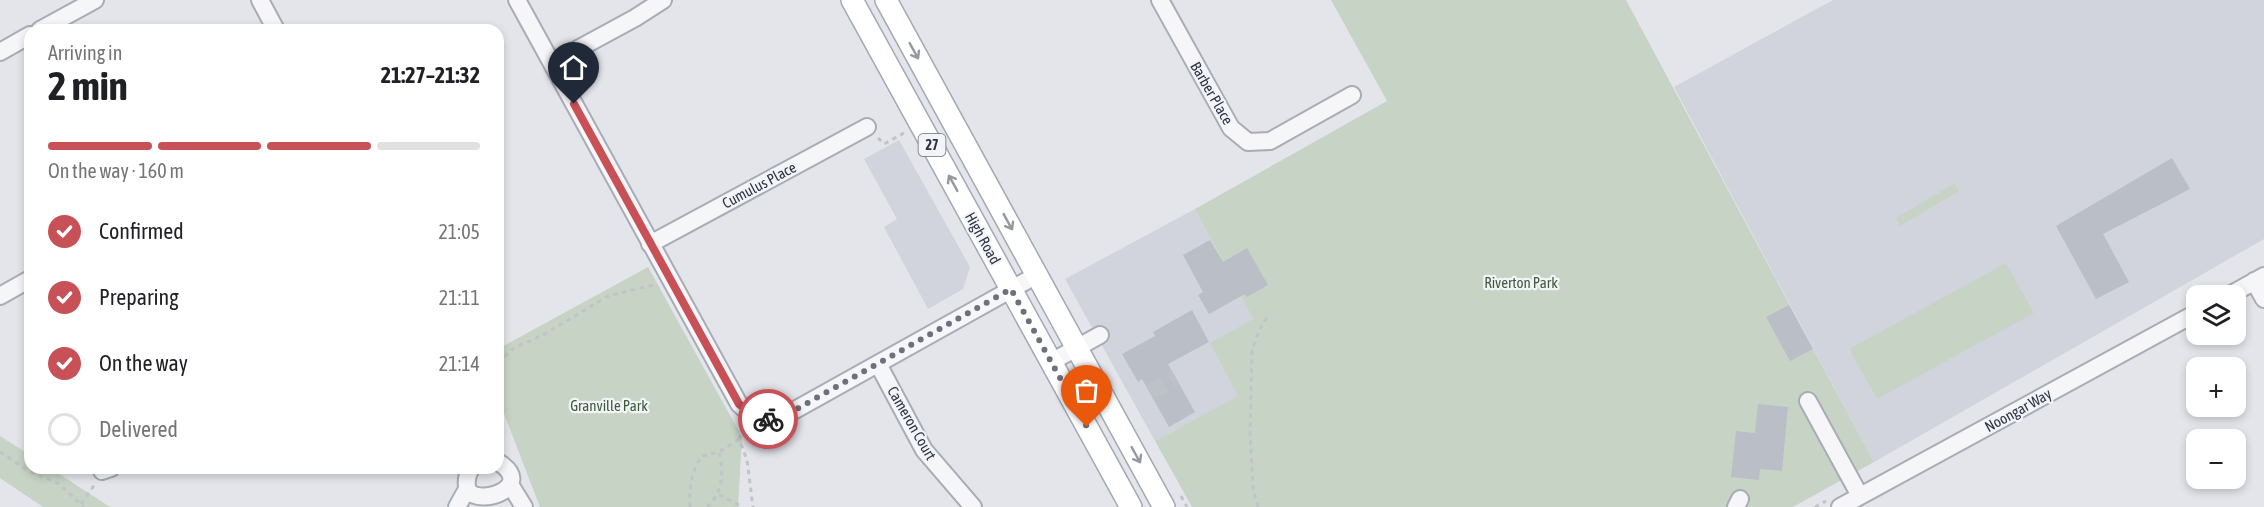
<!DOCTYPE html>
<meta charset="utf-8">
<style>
:root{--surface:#fff;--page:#f6f6f6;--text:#202124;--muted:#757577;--line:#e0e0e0;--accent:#c75157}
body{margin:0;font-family:"Asap Condensed",sans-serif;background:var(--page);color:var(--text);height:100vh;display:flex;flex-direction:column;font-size:22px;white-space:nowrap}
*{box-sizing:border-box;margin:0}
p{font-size:20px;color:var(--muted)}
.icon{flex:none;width:33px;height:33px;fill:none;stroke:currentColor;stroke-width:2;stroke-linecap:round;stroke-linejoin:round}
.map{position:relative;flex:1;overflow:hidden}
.sheet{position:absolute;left:24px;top:24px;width:480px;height:450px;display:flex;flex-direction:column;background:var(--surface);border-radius:18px;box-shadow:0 3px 9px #0003}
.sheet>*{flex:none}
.controls{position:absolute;left:2186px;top:285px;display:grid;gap:12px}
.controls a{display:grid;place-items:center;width:60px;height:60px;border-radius:12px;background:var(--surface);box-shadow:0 3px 9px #0003;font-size:30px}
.pin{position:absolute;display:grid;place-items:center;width:51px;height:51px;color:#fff;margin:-62px -26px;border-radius:50% 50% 50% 0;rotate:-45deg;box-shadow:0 0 6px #0007}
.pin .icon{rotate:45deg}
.courier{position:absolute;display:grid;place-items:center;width:60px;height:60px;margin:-30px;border:4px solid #c75157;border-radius:50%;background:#fff;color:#222;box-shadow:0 2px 8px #0007}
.summary em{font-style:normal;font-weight:700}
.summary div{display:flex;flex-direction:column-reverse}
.summary{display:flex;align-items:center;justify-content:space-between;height:102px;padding:0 24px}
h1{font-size:39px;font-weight:700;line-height:45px}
.bar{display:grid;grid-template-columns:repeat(4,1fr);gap:9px 6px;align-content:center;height:72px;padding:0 24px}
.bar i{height:8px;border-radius:4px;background:var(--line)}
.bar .selected{background:var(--accent)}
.bar p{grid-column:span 4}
ol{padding:0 24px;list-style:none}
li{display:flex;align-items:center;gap:18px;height:66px}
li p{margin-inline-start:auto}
li .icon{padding:6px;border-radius:50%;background:var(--accent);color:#fff;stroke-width:4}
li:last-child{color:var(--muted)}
li i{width:33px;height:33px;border:3px solid var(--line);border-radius:50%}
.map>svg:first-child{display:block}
.built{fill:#d1d4dc}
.green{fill:#c7d4c5}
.building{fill:#babec7}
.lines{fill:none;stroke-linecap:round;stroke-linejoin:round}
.minor-tunnel{stroke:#bec1c8;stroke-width:16;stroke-dasharray:16 8;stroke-linecap:butt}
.minor-casing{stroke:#a8acb4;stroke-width:20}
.major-casing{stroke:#a3a8b5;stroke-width:24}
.path{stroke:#c1c3c9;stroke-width:3;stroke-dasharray:4.5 4.5;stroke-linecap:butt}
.minor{stroke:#f6f6f9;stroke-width:16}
.major{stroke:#fff;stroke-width:21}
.oneway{stroke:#9698a0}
.done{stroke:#6c717d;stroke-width:6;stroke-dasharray:0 10.8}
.route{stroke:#c75157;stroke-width:8}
.labels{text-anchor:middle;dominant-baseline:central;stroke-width:4.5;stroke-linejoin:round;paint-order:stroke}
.shield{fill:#f3f4f8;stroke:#686c79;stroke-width:1.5}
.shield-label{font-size:14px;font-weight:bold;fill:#2c3242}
.street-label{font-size:15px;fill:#2c3242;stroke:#f3f4f8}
.park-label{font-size:15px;fill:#3d5c3a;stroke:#f3f4f8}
</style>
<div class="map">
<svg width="2264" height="507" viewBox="0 0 2264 507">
<rect width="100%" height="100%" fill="#e3e5ea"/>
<path class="built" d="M1833 0H2264V239L1874 462 1674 87Z
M899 140 970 267 963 289 928 309 884 227 897 219 864 159Z
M1195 209 1253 319 1239 396 1155 441 1065 279Z"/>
<path class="green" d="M1331 0H1626L1874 462 1793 507H1192L1155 441 1238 396 1210 343 1253 319 1195 209 1387 101Z
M1955 183 1959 191 1900 226 1896 218Z
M2006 263 2034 313 1877 399 1849 349Z
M648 267 742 437 738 507H540L498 398V349Z
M0 436 30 455V468H50L110 507H43L0 478Z"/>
<path class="building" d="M2172 158 2190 189 2103 234 2129 282 2096 299 2056 226Z
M1210 240 1223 262 1247 248 1268 285 1247 297 1245 294 1209 314 1198 295 1203 292 1183 255Z
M1789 305 1813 349 1790 361 1766 317Z
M1192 310 1209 342 1168 364 1195 412 1169 427 1142 379 1138 382 1122 354 1155 336 1153 332Z
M1758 404 1788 407 1782 471 1760 469 1759 480 1731 477 1736 431 1755 433Z"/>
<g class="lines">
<path class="minor-tunnel" d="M1150 392 1176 378"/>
<g class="minor-casing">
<path id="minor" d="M260 0 276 30
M517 0 739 404C753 418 767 421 786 415L1037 275
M1160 0 1231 128 1248 142 1270 141 1352 95
M40 30 95 0
M0 52 30 35
M552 63 635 18 663 0
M650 244 867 127
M2254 281 2264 299
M0 296 30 279
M2228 296 2264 276
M1051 362 1100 335
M878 364 924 450 973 507
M1808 401 1860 496
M471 468C467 475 465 482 468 491 483 507 536 485 498 462
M102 471 111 468
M511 486 524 507
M457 507 467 489
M1736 507 1740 499
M1840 507 2196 313"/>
</g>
<g class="major-casing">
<path id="major" d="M852 0 1131 507
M886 0 1164 507"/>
</g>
<path class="path" d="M878 138 884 144 904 133
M2201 296 2213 289
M498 363 514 348 543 335 608 296 657 284
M743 427 739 439 747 460 753 507
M0 452 27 470 59 484 84 507
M719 495 743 507
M1181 496 1187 507
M81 504 95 484
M690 507C689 489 691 471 702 456L719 452 739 439
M707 507C723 493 724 472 719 452
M1258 507 1253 488 1250 433 1252 350 1259 331 1268 315
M1815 507 1826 501"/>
<use href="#minor" class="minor"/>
<use href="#major" class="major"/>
</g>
<defs><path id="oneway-shaft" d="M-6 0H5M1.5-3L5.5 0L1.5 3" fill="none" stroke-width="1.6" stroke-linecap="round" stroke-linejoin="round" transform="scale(1.5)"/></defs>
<g class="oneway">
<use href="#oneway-shaft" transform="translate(914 51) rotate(61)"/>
<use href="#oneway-shaft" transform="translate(953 183) rotate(-119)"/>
<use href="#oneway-shaft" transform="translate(1008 222) rotate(61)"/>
<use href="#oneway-shaft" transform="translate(1136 455) rotate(61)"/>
</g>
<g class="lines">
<path class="done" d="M768 419 786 415 1011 289 1087 427"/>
<path class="route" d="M574 104 739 404 757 418 768 419"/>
</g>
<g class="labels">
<rect class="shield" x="918.5" y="134" width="27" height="22" rx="4.5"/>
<g class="shield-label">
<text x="932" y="145">27</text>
</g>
<g class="street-label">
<text transform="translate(1212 93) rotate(60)">Barber Place</text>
<text transform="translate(759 185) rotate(-28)">Cumulus Place</text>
<text transform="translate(983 238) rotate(61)">High Road</text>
<text transform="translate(2018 410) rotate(-29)">Noongar Way</text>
<text transform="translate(912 423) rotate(60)">Cameron Court</text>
</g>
<g class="park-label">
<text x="1521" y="282">Riverton Park</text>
<text x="609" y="405">Granville Park</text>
</g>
</g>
</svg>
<div class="controls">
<a><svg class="icon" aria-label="layers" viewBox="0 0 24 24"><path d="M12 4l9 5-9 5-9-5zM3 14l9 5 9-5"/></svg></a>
<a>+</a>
<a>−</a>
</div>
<div class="pin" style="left:1087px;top:427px;background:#ea580c"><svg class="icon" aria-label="bag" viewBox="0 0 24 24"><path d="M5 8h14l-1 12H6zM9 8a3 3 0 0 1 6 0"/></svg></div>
<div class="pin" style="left:574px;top:104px;background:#1f2937"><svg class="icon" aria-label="home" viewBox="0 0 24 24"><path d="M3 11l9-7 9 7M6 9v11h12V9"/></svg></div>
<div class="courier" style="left:768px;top:419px"><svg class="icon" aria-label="bike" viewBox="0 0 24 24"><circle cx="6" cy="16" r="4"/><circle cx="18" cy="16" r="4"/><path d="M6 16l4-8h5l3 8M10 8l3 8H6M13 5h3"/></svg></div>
<section class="sheet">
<div class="summary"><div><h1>2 min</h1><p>Arriving in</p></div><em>21:27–21:32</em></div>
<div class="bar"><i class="selected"></i><i class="selected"></i><i class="selected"></i><i></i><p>On the way · 160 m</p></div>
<ol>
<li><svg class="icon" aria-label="check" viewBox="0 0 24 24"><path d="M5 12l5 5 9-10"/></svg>Confirmed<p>21:05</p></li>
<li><svg class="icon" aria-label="check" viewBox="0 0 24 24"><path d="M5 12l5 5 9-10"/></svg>Preparing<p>21:11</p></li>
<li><svg class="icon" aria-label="check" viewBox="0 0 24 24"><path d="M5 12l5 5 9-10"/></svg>On the way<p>21:14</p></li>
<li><i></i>Delivered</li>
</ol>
</section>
</div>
